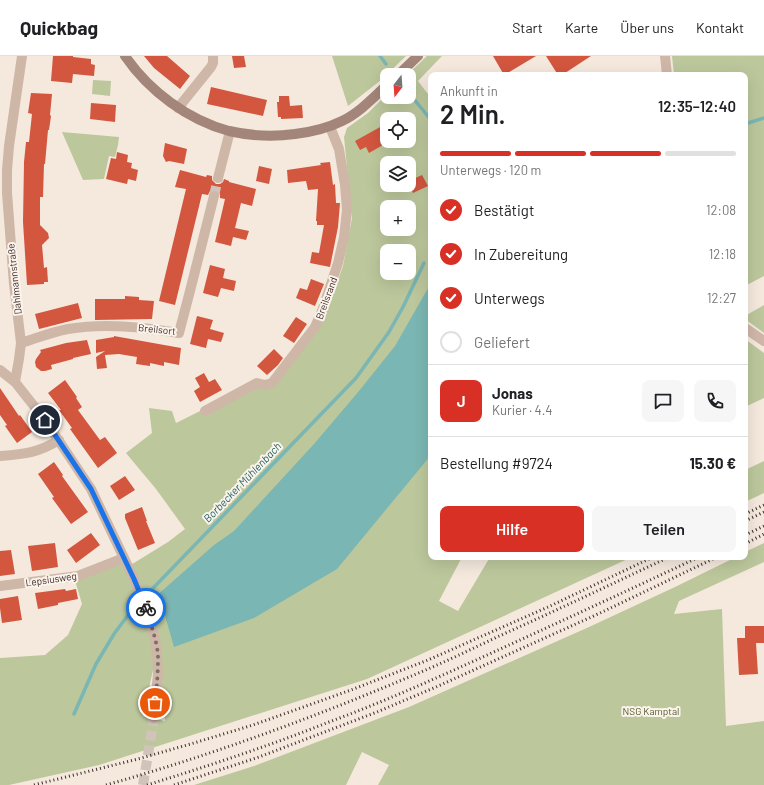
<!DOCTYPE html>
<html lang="de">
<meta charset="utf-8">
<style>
:root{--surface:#fff;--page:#f6f6f6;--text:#202124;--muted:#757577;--line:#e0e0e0;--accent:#d93025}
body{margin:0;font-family:Barlow,sans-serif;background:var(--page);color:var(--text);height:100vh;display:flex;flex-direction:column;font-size:15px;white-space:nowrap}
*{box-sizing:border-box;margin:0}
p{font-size:13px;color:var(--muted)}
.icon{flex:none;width:22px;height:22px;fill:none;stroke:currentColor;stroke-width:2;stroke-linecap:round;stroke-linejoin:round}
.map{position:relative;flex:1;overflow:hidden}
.sheet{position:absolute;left:428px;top:16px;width:320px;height:488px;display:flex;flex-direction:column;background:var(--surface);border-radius:8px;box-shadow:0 4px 16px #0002}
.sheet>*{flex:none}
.needle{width:26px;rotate:197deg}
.tools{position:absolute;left:380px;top:12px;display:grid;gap:8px}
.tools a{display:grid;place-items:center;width:36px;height:36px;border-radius:8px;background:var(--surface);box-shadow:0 4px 16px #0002;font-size:20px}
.pin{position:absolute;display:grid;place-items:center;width:34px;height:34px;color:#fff;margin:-17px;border:2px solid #fff;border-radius:50%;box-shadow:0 1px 4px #0007}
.courier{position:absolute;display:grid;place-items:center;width:40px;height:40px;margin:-20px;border:3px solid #1a73e8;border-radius:50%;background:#fff;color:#222;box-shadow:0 1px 5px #0007}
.head em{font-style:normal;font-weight:600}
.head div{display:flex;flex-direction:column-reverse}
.head{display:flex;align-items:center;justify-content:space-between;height:68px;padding:0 12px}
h1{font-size:26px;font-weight:600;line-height:30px}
.bar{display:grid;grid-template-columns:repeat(4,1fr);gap:6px 4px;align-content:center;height:48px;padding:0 12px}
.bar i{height:5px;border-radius:3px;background:var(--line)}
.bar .selected{background:var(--accent)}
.bar p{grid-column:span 4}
.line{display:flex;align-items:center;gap:10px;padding:0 12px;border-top:1px solid var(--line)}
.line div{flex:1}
.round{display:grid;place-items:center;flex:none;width:42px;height:42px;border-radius:8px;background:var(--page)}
ol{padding:0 12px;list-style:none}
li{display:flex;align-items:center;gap:12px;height:44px}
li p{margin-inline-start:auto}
li .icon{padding:4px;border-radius:50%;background:var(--accent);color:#fff;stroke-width:4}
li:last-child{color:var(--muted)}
li i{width:22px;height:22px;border:2px solid var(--line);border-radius:50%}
.cta{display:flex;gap:8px;margin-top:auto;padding:8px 12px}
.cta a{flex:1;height:46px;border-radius:8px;background:var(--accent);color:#fff;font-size:16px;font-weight:600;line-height:46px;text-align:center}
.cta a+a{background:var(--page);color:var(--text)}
header{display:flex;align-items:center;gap:24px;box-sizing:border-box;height:56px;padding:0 20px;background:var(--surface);border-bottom:1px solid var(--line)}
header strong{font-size:19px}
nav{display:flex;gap:22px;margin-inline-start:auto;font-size:14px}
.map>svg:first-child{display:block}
.green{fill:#bcc79c;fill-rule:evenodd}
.water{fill:#7ab6b3}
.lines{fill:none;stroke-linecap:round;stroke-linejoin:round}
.stream{stroke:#7ab6b3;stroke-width:3.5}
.building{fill:#d3563f}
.minor-tunnel{stroke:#d0c3ba;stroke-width:10;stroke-dasharray:10 5;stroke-linecap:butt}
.minor{stroke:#cfb7a8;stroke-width:10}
.tertiary{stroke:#cfb7a8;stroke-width:10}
.secondary{stroke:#a48579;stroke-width:10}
.rail{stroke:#3c2d29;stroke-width:3;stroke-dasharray:1 3;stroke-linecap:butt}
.done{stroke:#7d6f68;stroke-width:4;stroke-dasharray:0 7.2}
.route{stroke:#1a73e8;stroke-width:5}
.labels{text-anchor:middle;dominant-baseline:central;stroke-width:4;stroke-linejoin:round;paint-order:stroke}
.street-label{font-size:10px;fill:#3c2d29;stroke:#fcf3ec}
.park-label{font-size:10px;fill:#4f5d2a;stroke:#fcf3ec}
.water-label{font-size:11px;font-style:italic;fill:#196361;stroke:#fcf3ec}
</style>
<header>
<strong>Quickbag</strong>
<nav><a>Start</a><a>Karte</a><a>Über uns</a><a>Kontakt</a></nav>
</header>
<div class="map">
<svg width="764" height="729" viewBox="0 0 764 729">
<rect width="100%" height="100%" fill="#f5e9de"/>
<path class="green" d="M332 0H406L381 24 348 50Z
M427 0H442L418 25 431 42V501H462L439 545 458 555 490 501H632L367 623 99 709 9 729H0V602L45 599 68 579 82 548 74 521H78L124 504 135 528 153 582V614L143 660 165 665 161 618V597L157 581 139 529 129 510 168 486 185 473 156 433 126 397 152 377 149 352 172 355 176 367 204 353 207 358 254 333 257 329 265 331 273 328 317 274 326 257 343 210 352 162 344 81 347 72 368 57 387 38V41H409V19H407ZM387 63H409V85H387ZM387 107H409V129H387ZM387 151H409V173H387ZM387 195H409V217H387Z
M672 0H764V220L745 230V19H674Z
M93 24 111 25 110 40 92 38Z
M62 76 119 81 118 89 115 101 109 100 104 123 83 124Z
M764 249V277L745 263V260Z
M745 283 764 297V342L745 351Z
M764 405V437L745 446V414Z
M764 487V506L679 545 674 558 722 553 726 670 764 665V729H378L389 709 362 696 346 729H194L254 710 409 651 589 571 675 531 736 501H745V496Z"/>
<path class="water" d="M431 227V399L337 513 254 562 174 591 164 556 155 541 214 489 234 475 314 388 359 335 395 290Z"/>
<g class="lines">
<path class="stream" d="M380 0 386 8
M409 37 431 64
M745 68 764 62
M74 658 96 608 114 578 131 555 356 322 389 276 403 251 424 207"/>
</g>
<path class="building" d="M53 0H73V1L91 3V8L95 9 94 20 73 18 72 27 51 25Z
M144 0H167L190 20 180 33 154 12Z
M232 0H244L246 11 234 12Z
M493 0H536L504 19Z
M546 0H591L562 19H558Z
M211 31 267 44 263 60 207 48Z
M31 37 52 38 50 59 51 60 49 74H48L45 108H44L43 141H40V169L48 177 49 182 42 189 44 212 47 211 48 226H44V228L27 229 23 166 24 106 26 86H29L32 58 28 57Z
M279 40H289L290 50 302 49 303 62 281 63V61H278L277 46H279Z
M91 47 116 49 115 66 90 63Z
M382 70 387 80V85H390L369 97 366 91 360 94 355 85Z
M165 87 187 93 184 108 169 105 166 106 163 100Z
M117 96 128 99 127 106 132 107 131 112 138 114 136 125 128 123 127 128 106 123 111 102 116 103Z
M330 106 333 129 335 128 336 147H340L338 171 330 211 310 207 312 196 319 197 324 169H317V165H316L318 133 308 134 306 125 288 127 287 114 321 109 320 107Z
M259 110 272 113 269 128 256 125Z
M180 114 206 121 207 119 212 120V124L216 128H220L223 126 224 123 229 125V126L256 133 252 150 241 147 235 172 249 175 246 184 233 181 231 190 215 186 225 143 220 142V139L219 136 215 134 210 135 208 139 202 138 175 249 159 245 186 133 175 131Z
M422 119 428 130 413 137 409 129V125Z
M210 209 225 213 223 222 236 225 234 235 221 232 218 241 203 237Z
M311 223 324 228 315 250 296 242 300 232 307 234Z
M125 240 139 241V244L154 245 152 263 95 264V243H125Z
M78 247 82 262 39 273 35 258Z
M197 260 213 264 210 273 224 277 221 286 208 283 206 292 190 288Z
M296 261 307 268 294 287 283 280Z
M114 280 181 292 179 309 164 306V310L150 307V310L136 308 137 301 119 298 105 299 107 312 97 313 96 301 105 295 96 297V284L114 281Z
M87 284 91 298 73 302V303L51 309 52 313 45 315H41L36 311 35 306 36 303 41 296 40 294 66 287Z
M274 293 283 302 278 309 267 319 257 310Z
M204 317 209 326 215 323 222 334 200 346 194 335 200 331 195 322Z
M65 324 77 341 76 342 82 351 78 354 100 384 105 381 117 397 98 412 70 373 72 372 59 354H61L48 337Z
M0 332 19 360 20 359 32 376 17 387 5 370 7 369 0 359Z
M54 406 63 419 62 420 88 456 71 468 52 442 54 441 38 418Z
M125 420 135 434 119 444 110 430Z
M142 451 147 465H146L155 487 138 494 125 462V458Z
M91 477 100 489 76 507 67 494Z
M55 487 58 511 32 515 28 490Z
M11 494 15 518 0 520V495Z
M65 533 66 535 76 533 78 543 58 547V549L38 553 35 537Z
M18 540 22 564 2 567 0 552V543Z
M745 570H764V587H756L758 618 739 619 737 582H745Z"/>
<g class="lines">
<path class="minor-tunnel" d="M214 140 218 122
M143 729 154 662"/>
<path class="minor" d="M178 52 211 11 213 7V0
M218 122 230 75
M21 287C37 282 52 276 68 273 105 267 142 271 179 277L190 235 214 140
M0 314 15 326 45 364 91 433 134 523 145 552 155 582 157 599 158 617 154 662
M15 326 19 303 21 287 14 228 7 137V114L9 90 22 0
M205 355 257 327 265 329 272 327 315 271 322 255 338 207 344 181 347 154 345 129 339 93 330 71
M0 400C24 398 38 397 59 384
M0 530 78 520 124 502"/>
<path class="tertiary" d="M665 0 667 19
M745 272 764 285"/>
<path class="secondary" d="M125 0C149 35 188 64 229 75 251 80 273 81 295 78 311 76 328 72 342 65 359 57 373 42 387 29
M398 19 418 0"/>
<path class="rail" d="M745 458 764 449
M745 465 764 456
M745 479 764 470
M745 488 764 478
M34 729 138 703 194 687 253 669 351 634 428 604 548 551 653 501
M106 729C216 698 323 658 428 613 451 603 474 592 497 581 555 555 612 528 669 501
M147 729C208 710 269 690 329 666 386 645 441 620 496 595 564 564 631 533 699 501
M174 729 259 701 377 656 436 631 598 558 717 501"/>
</g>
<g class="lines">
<path class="done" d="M146 552C150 567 157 584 158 600 158 616 157 631 155 647"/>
<path class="route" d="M45 364 91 433 134 523 146 552"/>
</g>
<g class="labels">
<g class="street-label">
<text transform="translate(14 223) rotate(-96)">Dahlmannstraße</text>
<text transform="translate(326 242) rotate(-70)">Breilsrand</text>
<text transform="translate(157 273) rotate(6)">Breilsort</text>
<text transform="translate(51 523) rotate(-8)">Lepsiusweg</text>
</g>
<g class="park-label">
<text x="651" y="655">NSG Kamptal</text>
</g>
<g class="water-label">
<text transform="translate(242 426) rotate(-46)">Borbecker Mühlenbach</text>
</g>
</g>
</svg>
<div class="tools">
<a><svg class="needle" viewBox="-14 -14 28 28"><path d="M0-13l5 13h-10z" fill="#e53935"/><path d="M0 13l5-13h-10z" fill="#757577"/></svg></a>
<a><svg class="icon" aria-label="locate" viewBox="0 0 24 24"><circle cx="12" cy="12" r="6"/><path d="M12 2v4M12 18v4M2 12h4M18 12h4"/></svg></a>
<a><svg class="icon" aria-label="layers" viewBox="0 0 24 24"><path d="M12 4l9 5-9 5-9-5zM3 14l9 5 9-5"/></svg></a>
<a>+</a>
<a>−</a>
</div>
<div class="pin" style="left:155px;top:647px;background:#ea580c"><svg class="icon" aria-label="bag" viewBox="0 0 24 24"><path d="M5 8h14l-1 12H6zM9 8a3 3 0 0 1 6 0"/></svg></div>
<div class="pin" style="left:45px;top:364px;background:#1f2937"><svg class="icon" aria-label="home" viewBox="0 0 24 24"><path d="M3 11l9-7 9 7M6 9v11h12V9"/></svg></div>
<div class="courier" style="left:146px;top:552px"><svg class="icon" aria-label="bike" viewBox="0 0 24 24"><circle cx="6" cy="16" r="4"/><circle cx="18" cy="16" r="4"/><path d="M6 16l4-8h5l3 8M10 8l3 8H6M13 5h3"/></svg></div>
<section class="sheet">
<div class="head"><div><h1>2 Min.</h1><p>Ankunft in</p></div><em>12:35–12:40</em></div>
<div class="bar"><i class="selected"></i><i class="selected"></i><i class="selected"></i><i></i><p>Unterwegs · 120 m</p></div>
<ol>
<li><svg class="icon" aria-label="check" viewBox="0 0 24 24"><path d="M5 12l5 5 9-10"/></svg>Bestätigt<p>12:08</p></li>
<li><svg class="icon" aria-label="check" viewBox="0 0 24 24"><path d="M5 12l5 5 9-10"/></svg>In Zubereitung<p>12:18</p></li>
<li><svg class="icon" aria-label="check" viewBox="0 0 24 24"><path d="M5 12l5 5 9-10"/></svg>Unterwegs<p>12:27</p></li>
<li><i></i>Geliefert</li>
</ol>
<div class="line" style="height:72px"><b class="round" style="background:var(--accent);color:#fff">J</b><div><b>Jonas</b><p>Kurier · 4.4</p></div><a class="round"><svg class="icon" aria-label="chat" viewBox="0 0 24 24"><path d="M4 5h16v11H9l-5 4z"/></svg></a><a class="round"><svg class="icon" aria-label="phone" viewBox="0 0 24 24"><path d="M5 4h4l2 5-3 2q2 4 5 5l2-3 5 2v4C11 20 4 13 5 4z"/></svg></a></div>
<div class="line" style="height:52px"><div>Bestellung #9724</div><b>15.30 €</b></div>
<div class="cta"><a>Hilfe</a><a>Teilen</a></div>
</section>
</div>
